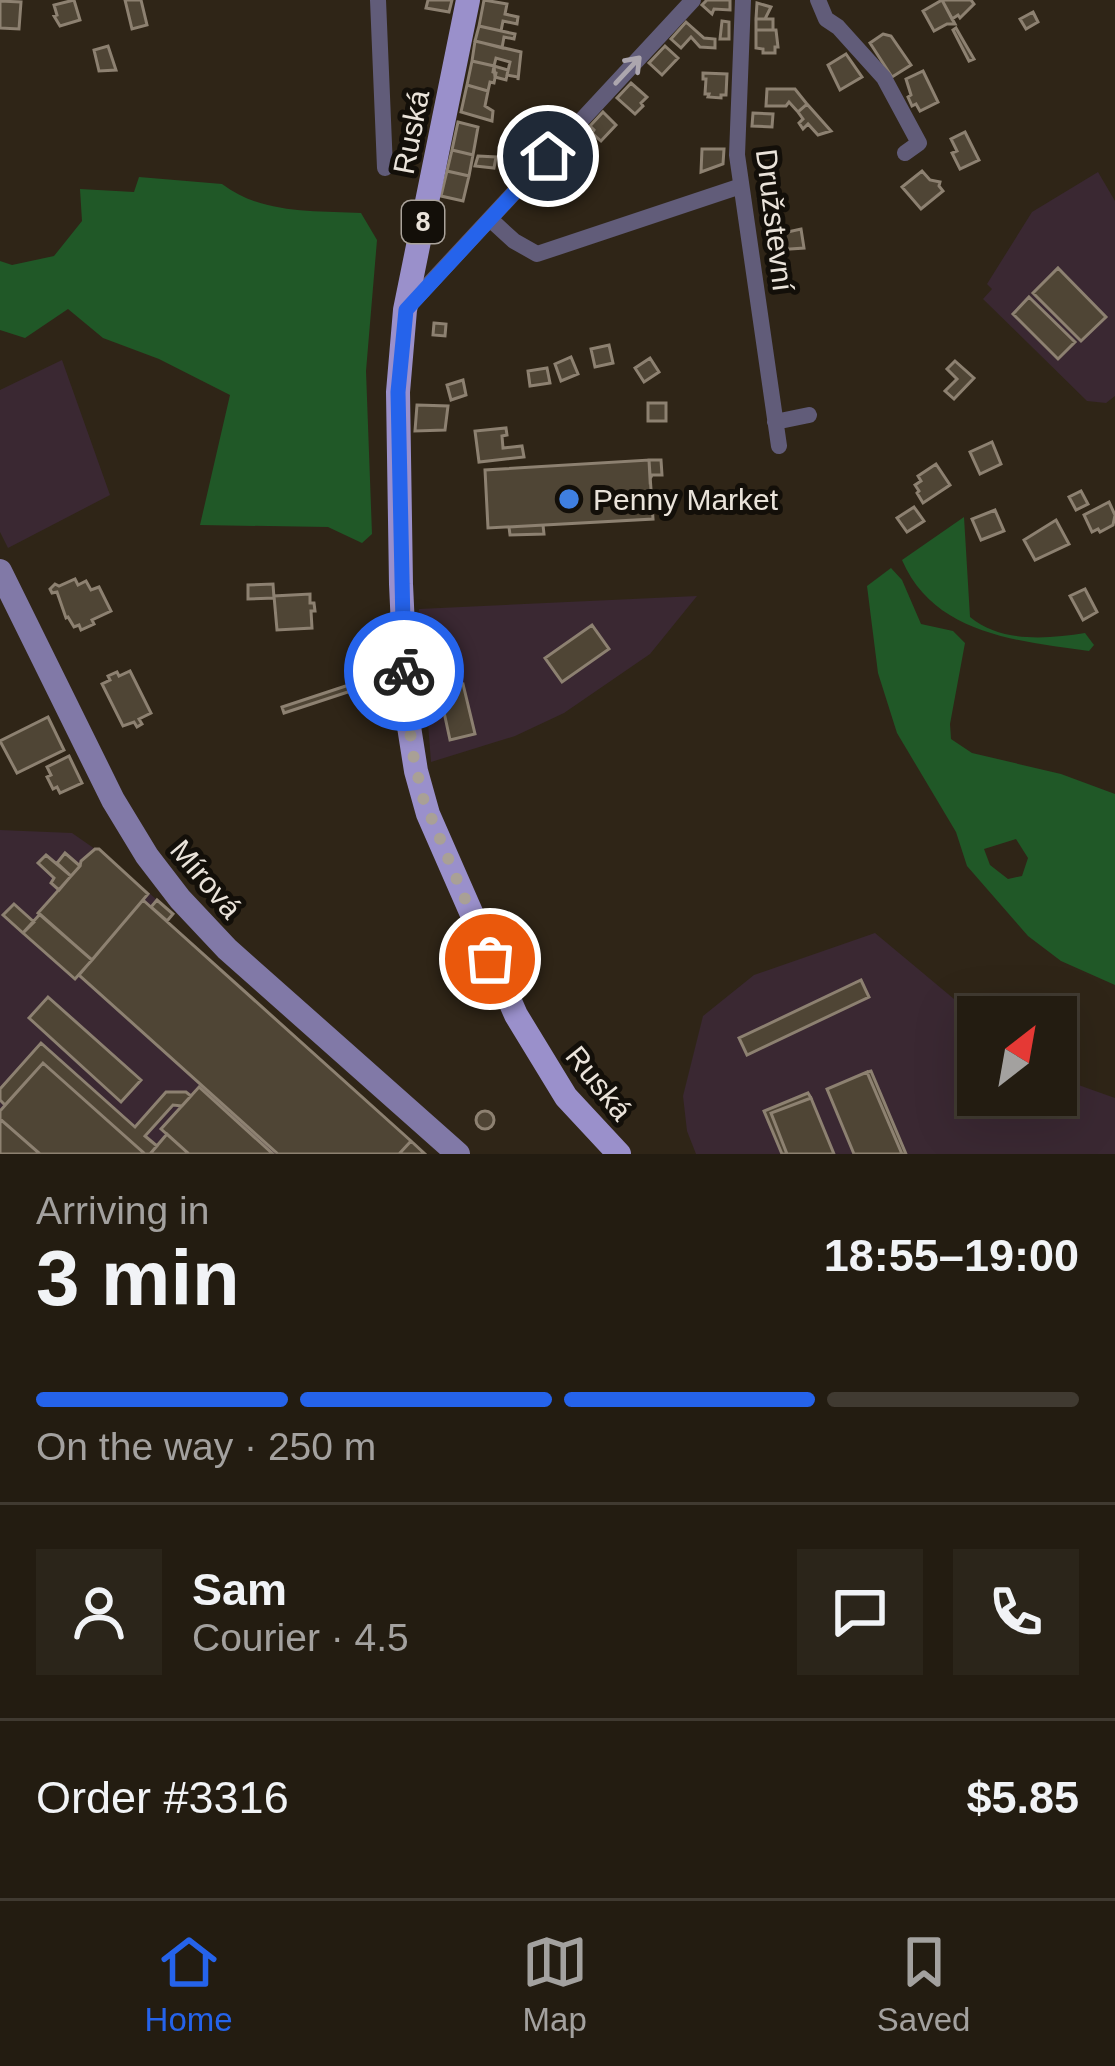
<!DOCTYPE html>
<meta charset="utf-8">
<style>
:root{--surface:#231c11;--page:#2b251a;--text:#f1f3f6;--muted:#a3a19f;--line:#403a31;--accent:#2563eb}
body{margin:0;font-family:Arial,sans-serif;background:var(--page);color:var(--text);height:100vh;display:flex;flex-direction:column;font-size:45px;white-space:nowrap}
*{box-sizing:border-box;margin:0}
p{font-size:39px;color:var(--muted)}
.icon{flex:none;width:66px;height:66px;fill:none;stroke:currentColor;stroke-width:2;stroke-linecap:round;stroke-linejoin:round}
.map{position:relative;height:1154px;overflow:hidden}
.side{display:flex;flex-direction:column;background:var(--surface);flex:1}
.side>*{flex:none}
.needle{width:78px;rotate:31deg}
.fabs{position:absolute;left:957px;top:996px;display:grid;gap:24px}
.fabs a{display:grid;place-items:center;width:120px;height:120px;border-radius:0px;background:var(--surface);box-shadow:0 12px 48px #0002,0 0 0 3px var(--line);font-size:60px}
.pin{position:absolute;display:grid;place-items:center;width:102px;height:102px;color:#fff;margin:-51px;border:6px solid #fff;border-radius:50%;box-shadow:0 3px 12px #0007}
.courier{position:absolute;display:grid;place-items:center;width:120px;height:120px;margin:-60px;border:9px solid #2563eb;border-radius:50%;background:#fff;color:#222;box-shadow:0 3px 15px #0007}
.overview em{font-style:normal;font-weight:700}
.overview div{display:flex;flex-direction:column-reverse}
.overview{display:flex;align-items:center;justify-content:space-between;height:204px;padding:0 36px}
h1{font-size:78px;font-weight:700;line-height:90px}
.bar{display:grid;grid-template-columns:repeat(4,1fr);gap:18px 12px;align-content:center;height:144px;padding:0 36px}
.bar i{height:15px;border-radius:9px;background:var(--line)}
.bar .selected{background:var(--accent)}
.bar p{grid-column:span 4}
.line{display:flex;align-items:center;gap:30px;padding:0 36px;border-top:3px solid var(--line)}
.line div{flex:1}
.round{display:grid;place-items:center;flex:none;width:126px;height:126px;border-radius:0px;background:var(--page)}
.tab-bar{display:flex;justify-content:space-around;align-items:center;height:168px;border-top:3px solid var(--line);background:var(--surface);font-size:33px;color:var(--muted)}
.tab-bar a{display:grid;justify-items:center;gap:6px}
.tab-bar .selected{color:var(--accent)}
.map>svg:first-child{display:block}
.industrial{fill:#3a2832}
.green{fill:#205827;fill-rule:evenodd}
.building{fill:#4f4535;stroke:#8d8171;stroke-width:3}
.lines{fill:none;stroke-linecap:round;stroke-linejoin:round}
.street{stroke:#615c79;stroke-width:16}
.secondary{stroke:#8179a7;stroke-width:24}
.primary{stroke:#9a90cb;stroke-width:24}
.oneway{stroke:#aca6ae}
.done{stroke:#a9a096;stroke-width:12;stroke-dasharray:0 21.6}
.route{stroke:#2563eb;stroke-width:15}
.shop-dot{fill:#3f7fe0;stroke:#130f09;stroke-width:4.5}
.labels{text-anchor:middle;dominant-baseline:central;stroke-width:10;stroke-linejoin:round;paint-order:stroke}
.shield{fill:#130f09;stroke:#aaa39b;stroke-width:3}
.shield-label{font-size:27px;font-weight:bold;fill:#eae3da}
.street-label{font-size:30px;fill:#eae3da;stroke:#130f09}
.poi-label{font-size:30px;fill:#eae3da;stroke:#130f09;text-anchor:start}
</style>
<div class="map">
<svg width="1115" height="1154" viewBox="0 0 1115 1154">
<rect width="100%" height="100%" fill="#2f2517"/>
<path class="industrial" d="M1098 172 1115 201V396L1106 403 1087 401 983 299 992 289 987 284 1032 212Z
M62 360 110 495 8 548 0 532V390Z
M697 596 650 654 564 713 515 736 431 762 419 609Z
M0 830 72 833 95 849H99L173 914 167 922 425 1154H0Z
M875 933 978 1019V1095H1056V1077L1115 1098V1154H696L687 1131 683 1096 703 1016 754 975Z"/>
<path class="green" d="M139 177 222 184C261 214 314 211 361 213L377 240 366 371 372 534 362 543 328 527 200 525 230 395 159 359 103 338 68 309 25 338 0 330V261L12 265 54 256 82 221 80 189 134 192Z
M964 517 970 617C1001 643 1048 639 1085 633L1094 645 1089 651C1019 641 934 635 902 560Z
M891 568 902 580 921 624 953 631 965 643 950 724 951 739 972 753 1061 774 1115 794V985L1061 961 1028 936 967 866 956 832 897 733 878 673 867 586ZM1016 839 1028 858 1022 876 1008 879 990 865 984 849Z"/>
<path class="building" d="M74 0 80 20 60 26 54 16 57 15 54 5Z
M125 0H141L147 25 132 29Z
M428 0H452L449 12 426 8Z
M484 0 507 4 505 14 518 17 517 24 503 21 501 31 479 26Z
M707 0H730V10L714 9 712 14 702 5Z
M942 0 955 24H947L934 31 923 11Z
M942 0H971L974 4 960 18 958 15 952 19Z
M0 1 21 2 19 29 0 28Z
M757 3 771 7 765 19H756Z
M1033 12 1038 22 1026 29 1020 19Z
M756 19H773V30H756Z
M722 21 729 22V39H720Z
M686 22 704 38 715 39V48L700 47 691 37 681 48 671 39Z
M479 26 515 34 514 39 504 37 502 48 475 41Z
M956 28 964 42 974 59 969 61 953 30Z
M756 30H776L778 47H775V53H763V49L756 48Z
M883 34 891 36 911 65 892 77 870 43Z
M475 41 521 52 518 80V77L507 75 510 62 496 58 494 66 472 61Z
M108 46 116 70 99 71 94 50Z
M665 46 678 58 662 75 649 63Z
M846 54 862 77 840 90 828 65Z
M472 61 494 66 493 72 496 73 494 83 490 82 488 91 467 85Z
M494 66 508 70 506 80 495 77Z
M923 71 938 102 920 111 916 104 912 106 908 97 911 95 906 79Z
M703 73 727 74 726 95H721V98L708 97 709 94H705L706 79H703Z
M631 83 647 97 641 103 643 106 635 114 617 98Z
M467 85 488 91 485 106 493 111 492 121 461 112Z
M767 89H795L807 104 798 112 789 102 786 106H766Z
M807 104 831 131 818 135 808 124 803 129 799 123 803 119 798 112Z
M603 112 616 125 601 141 592 133 594 130 590 126Z
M753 113 773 114 772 127 752 126Z
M458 122 478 127 473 155 452 150Z
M965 132 979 160 960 169 952 153 957 151 951 139Z
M702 149H724L723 164 701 172Z
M452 150 473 155 469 176 447 171Z
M478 156 496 157 494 168 475 166Z
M563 157 575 168 563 182 551 170Z
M551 170 564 183 551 197 537 185Z
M447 171 469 176 463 201 441 196Z
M922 171 930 180 940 182 939 186 943 191 921 209 902 187Z
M801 229 804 248 776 250 774 235Z
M1058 268 1106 317 1081 341 1033 293Z
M1029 297 1075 342 1058 359 1013 314Z
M434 323 446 324 445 336 433 335Z
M609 345 613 363 595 367 591 349Z
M571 357 578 374 561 381 555 364Z
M650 358 659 372 644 382 635 368Z
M955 361 974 378 954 399 945 391 957 379 947 369Z
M547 368 550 383 530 386 528 371Z
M463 380 466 395 451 400 447 385Z
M648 403H666V421H648Z
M417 405 448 406 445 430 415 431Z
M506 428 507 435 502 436 503 448 522 446 524 457 479 462 475 431Z
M992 442 1001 464 980 474 970 452Z
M649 460 653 519 488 528 485 470Z
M649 460H661L662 475H652L650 479Z
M936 464 950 485 923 503 917 493 919 491 915 485 921 481 918 476Z
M1081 491 1088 504 1076 510 1069 497Z
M1109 502 1115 515 1113 525 1100 532 1098 529 1092 532 1084 515Z
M914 507 924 521 907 532 897 518Z
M995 510 1004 531 981 540 972 519Z
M1056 520 1069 544 1035 560 1024 540Z
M543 525 544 534 510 535 509 527Z
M75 579 78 585 86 581 91 590 99 587 111 611 92 620 94 624 81 630 79 625 74 627 68 617 66 618 57 592 52 593 50 589 55 584 59 586Z
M273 584 274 598 248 599V585Z
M1085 589 1097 612 1083 620 1070 596Z
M310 594V603H314L315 611H311L312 628 277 630 274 596Z
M592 625 609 649 562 682 545 658Z
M130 671 151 713 139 719 142 724 137 727 134 722 123 726 102 684 110 680 108 676 117 672 119 676Z
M358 682 360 688 284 713 282 707Z
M463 684 475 734 450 740 439 689Z
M48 717 64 750 17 773 0 741Z
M69 756 82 783 60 793 57 787 53 789 47 777 51 775 47 767Z
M95 849H99L148 894 92 960 38 913 80 866 81 861Z
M65 853 80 866 71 876 57 863Z
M46 855 71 876 59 890 51 883 54 878 38 863Z
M143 900 411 1141 399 1154H278L79 975Z
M157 900 173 914 167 921 151 907Z
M14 904 34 922 23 933 3 915Z
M40 914 92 960 75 979 23 933Z
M861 980 869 997 747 1055 739 1038Z
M48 997 141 1080 121 1102 29 1018Z
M41 1043 135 1127 166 1092H186L191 1096 182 1106 173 1105 145 1136 157 1146 150 1154H145L43 1063 5 1105 0 1100V1089Z
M43 1063 145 1154H40L0 1119V1111Z
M871 1071 906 1154H902L867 1072Z
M867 1072 902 1154H854L827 1089Z
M199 1087 273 1154H189L161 1129Z
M808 1093 811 1098 771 1113 787 1154H782L764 1111Z
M811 1098 834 1154H787L771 1113Z
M476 1120a9 9 0 1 1 18 0a9 9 0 1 1-18 0Z
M0 1119 40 1154H0Z
M167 1134 189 1154H150Z
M411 1141 425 1154H399Z"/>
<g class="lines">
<path class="street" d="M378 0 385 168
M743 0 737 155 779 446
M818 0 826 19 838 27 884 78 919 143 905 153
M490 219 514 241 537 254 741 186
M406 309 693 0
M775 422 809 415"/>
<path class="secondary" d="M0 571 113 800 147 856 180 899 227 949 458 1154"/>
<path class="primary" d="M468 0 405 310 398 392 401 584 407 714 416 771 428 814 516 1015 566 1097 619 1154"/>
</g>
<defs><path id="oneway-shaft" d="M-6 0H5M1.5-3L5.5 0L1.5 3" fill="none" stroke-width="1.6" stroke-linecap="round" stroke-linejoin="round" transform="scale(3)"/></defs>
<use class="oneway" href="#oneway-shaft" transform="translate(628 70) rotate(-47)"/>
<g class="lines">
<path class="done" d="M404 671 412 750 423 798 490 959"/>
<path class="route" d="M404 671 398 392 406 310 548 156"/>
</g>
<circle class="shop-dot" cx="569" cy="499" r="12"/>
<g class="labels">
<rect class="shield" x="402" y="201" width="42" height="42" rx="9"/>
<g class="shield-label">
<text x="423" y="222">8</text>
</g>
<g class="street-label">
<text transform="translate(411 132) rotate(-79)">Ruská</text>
<text transform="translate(775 220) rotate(83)">Družstevní</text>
<text transform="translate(206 879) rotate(50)">Mírová</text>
<text transform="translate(599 1083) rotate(51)">Ruská</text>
</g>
<g class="poi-label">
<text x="593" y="499">Penny Market</text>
</g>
</g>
</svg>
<div class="fabs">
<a><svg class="needle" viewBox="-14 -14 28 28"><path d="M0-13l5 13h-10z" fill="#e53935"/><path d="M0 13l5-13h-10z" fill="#a3a19f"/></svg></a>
</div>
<div class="pin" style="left:490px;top:959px;background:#ea580c"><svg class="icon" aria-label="bag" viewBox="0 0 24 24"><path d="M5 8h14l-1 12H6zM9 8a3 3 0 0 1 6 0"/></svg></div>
<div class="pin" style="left:548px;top:156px;background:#1f2937"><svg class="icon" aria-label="home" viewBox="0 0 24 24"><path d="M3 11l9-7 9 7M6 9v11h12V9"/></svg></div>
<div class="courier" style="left:404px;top:671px"><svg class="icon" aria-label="bike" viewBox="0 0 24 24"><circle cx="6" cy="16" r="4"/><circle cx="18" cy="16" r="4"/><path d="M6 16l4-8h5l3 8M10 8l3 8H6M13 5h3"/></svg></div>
</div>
<section class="side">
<div class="overview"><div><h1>3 min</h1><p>Arriving in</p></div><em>18:55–19:00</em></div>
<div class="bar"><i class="selected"></i><i class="selected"></i><i class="selected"></i><i></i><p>On the way · 250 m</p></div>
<div class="line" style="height:216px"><a class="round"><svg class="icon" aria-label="person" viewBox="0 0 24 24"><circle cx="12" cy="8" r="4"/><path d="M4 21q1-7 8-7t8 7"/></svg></a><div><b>Sam</b><p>Courier · 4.5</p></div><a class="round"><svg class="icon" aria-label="chat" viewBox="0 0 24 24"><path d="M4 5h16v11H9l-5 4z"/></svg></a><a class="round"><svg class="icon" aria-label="phone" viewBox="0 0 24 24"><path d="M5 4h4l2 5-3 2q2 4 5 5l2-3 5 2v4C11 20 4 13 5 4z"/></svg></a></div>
<div class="line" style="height:156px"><div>Order #3316</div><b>$5.85</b></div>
</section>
<nav class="tab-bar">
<a class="selected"><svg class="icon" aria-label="home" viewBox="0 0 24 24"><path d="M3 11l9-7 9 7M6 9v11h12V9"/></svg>Home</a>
<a><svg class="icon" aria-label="map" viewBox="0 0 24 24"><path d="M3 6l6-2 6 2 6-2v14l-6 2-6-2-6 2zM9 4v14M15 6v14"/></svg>Map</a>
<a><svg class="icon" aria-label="saved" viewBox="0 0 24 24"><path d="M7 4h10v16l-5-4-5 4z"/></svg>Saved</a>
</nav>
